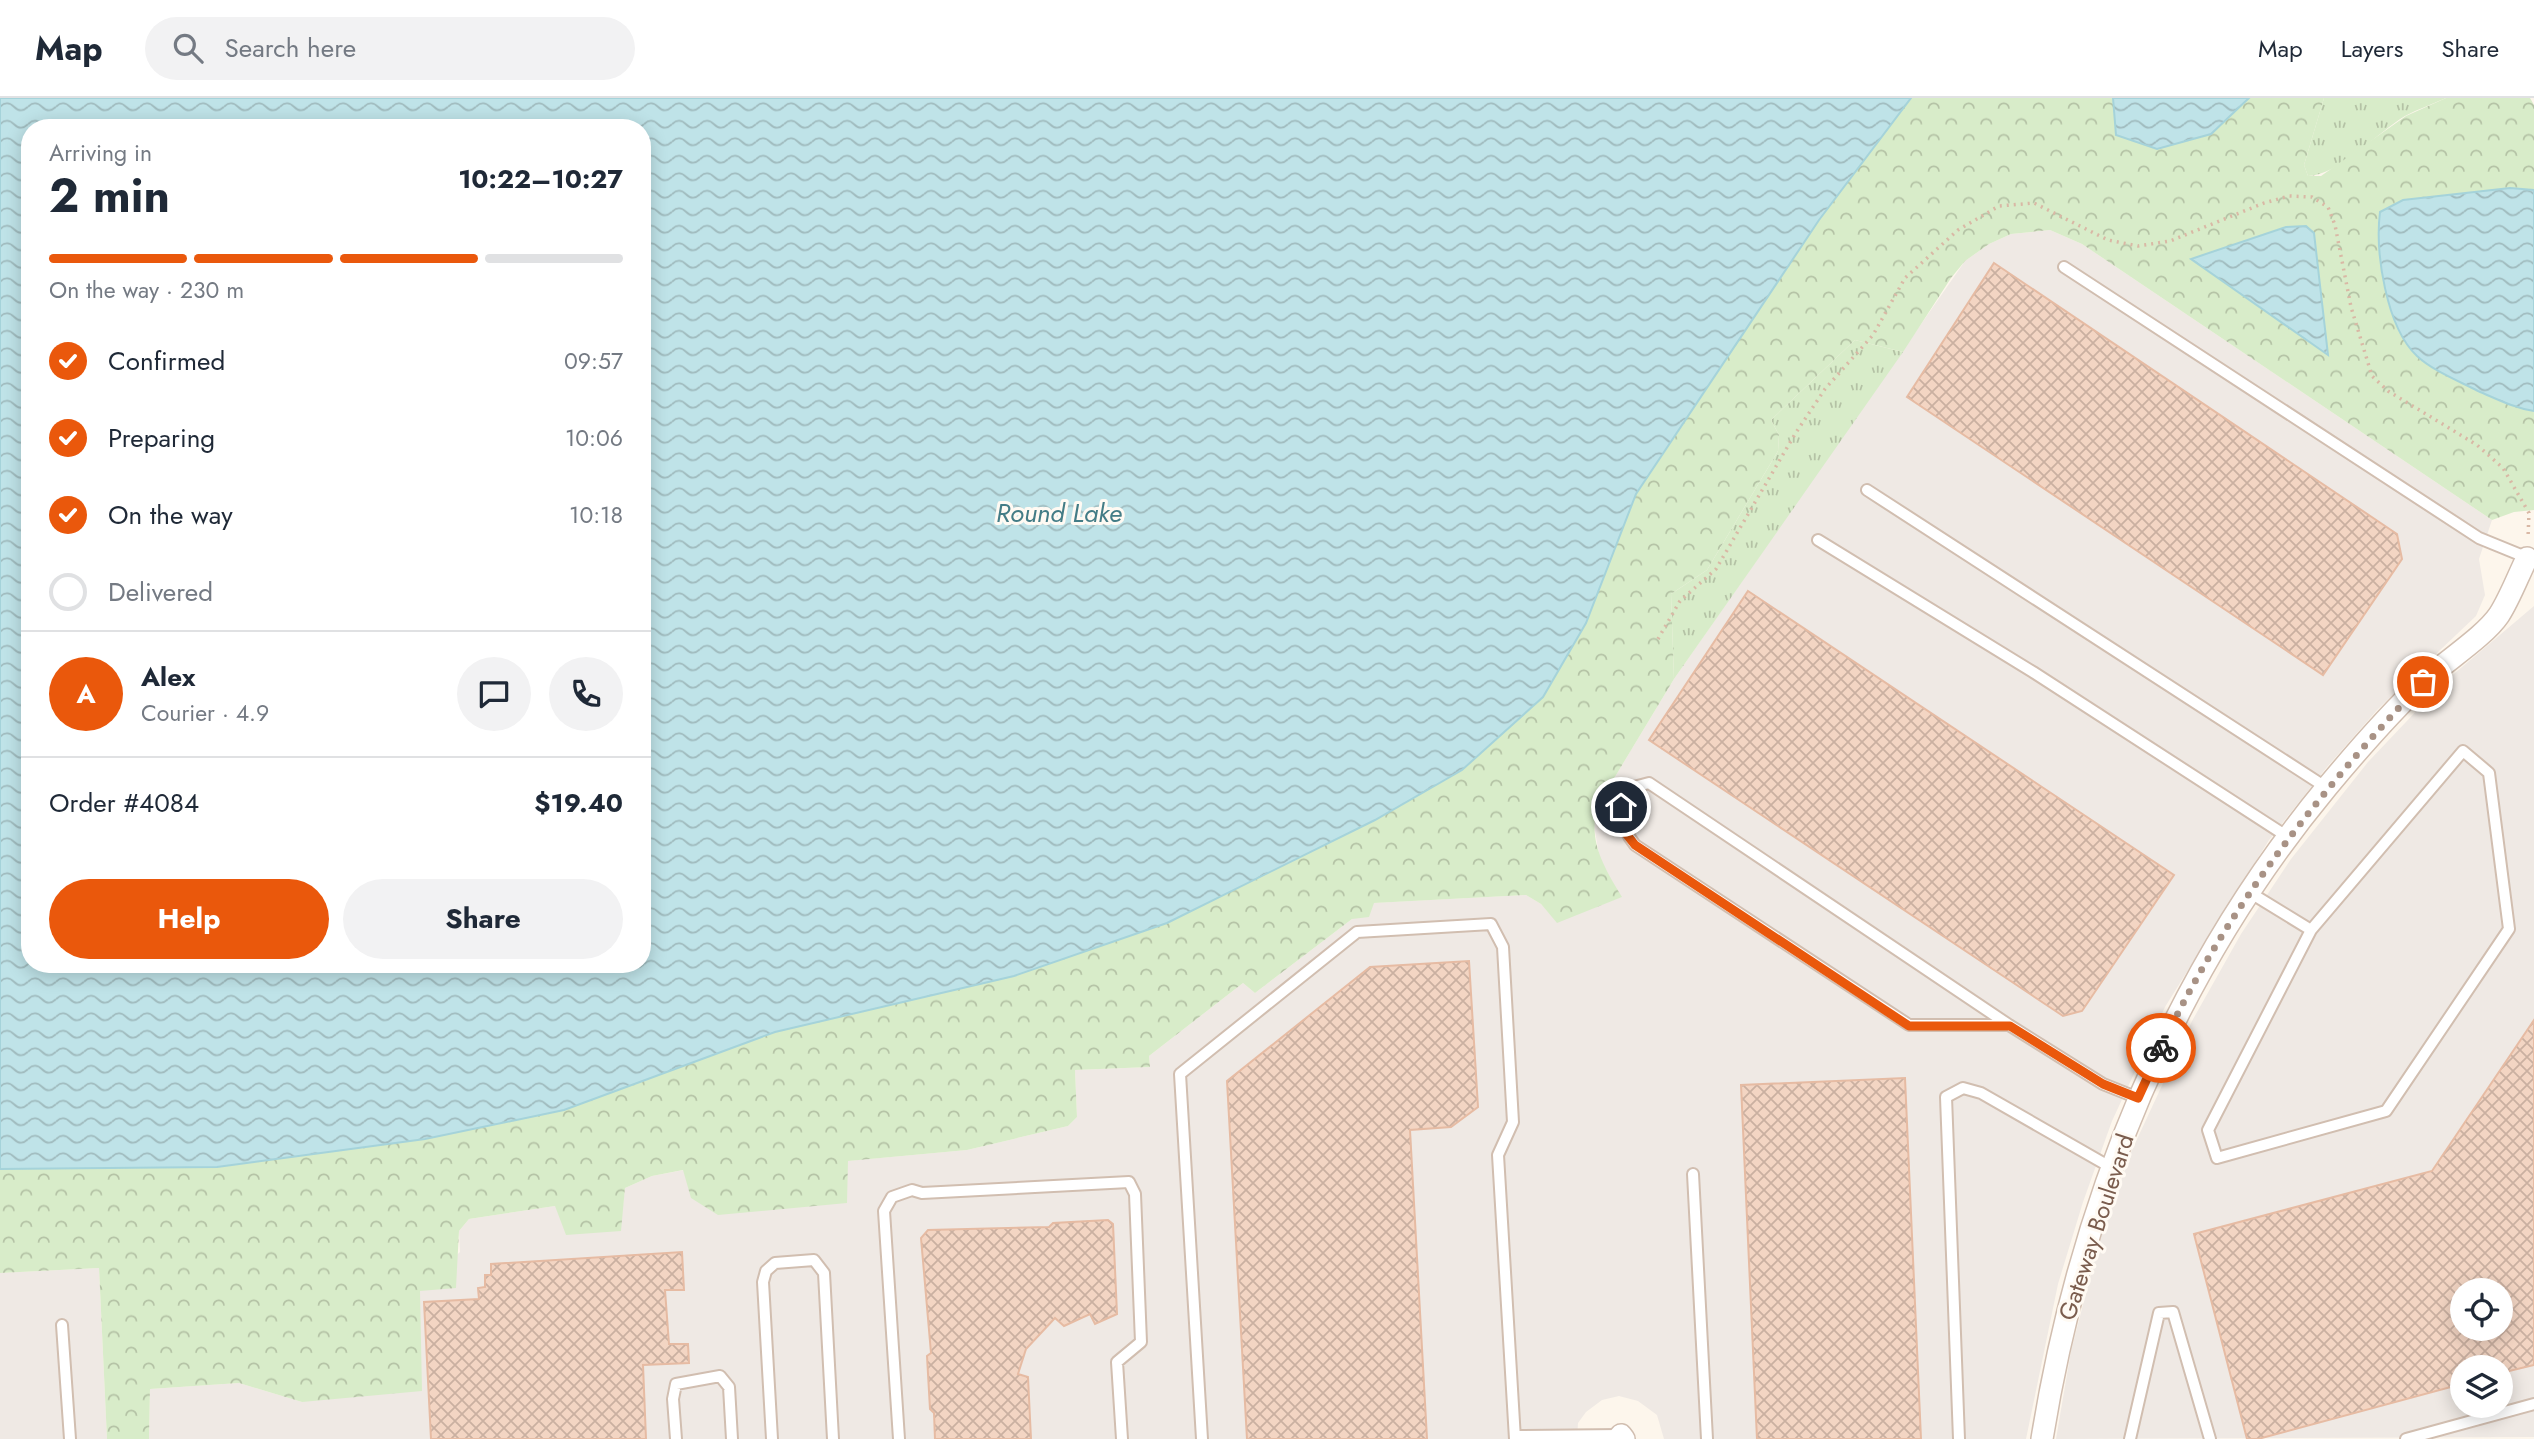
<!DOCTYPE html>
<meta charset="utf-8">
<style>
:root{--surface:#fff;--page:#f2f2f3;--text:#1f2937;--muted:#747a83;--line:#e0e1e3;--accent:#ea580c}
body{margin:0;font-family:Jost,sans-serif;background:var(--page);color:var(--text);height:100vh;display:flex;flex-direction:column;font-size:26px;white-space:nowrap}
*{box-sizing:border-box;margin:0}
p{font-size:23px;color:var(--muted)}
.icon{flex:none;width:38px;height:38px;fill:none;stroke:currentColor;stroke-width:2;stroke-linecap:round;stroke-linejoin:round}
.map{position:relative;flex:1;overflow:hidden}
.details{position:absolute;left:21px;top:21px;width:630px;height:854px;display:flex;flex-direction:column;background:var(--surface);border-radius:28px;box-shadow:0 4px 18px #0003}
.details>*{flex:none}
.tools{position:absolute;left:2450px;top:1180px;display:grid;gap:14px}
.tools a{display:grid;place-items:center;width:63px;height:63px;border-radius:50%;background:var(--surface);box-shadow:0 4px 18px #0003;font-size:35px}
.pin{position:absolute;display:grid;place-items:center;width:60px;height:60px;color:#fff;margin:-30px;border:4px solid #fff;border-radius:50%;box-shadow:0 2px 7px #0007}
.courier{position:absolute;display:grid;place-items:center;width:70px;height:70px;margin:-35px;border:5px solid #ea580c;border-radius:50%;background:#fff;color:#222;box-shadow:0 2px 9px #0007}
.overview em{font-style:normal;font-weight:700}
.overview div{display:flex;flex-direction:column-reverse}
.overview{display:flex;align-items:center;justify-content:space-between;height:119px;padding:0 28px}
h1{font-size:46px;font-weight:700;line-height:52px}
.bar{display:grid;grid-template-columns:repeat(4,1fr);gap:10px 7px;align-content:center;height:84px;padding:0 28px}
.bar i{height:9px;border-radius:5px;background:var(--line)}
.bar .current{background:var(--accent)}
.bar p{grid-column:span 4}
.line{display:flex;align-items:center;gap:18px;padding:0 28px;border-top:2px solid var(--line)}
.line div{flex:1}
.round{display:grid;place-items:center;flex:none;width:74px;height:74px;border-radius:37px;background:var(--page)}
ol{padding:0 28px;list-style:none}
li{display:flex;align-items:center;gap:21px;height:77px}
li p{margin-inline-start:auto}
li .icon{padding:7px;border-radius:50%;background:var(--accent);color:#fff;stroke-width:4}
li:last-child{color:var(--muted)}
li i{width:38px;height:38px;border:4px solid var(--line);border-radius:50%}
.cta{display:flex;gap:14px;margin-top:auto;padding:14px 28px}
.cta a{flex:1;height:80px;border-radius:42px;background:var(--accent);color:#fff;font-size:28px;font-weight:700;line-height:80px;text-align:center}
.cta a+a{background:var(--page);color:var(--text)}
header{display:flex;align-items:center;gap:42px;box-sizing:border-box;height:98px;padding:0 35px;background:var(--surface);border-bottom:2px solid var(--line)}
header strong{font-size:33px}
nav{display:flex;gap:38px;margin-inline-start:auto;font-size:24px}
.search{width:490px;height:63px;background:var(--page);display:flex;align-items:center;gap:18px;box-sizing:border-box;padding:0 24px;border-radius:38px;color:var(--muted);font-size:26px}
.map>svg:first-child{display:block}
.industrial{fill:#efe9e4;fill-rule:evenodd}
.grass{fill:url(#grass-tufts)}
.forest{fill:url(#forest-crowns);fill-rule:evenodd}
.water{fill:url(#water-waves);stroke:#a5d3da;stroke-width:2;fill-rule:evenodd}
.building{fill:url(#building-cross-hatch);stroke:#e6bba3;stroke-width:2;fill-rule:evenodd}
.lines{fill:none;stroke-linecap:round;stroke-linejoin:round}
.lane-casing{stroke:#d1beb0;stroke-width:14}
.street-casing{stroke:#d1beb0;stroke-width:24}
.path{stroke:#d9b8a5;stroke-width:3.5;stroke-dasharray:2 5;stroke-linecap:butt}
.lane{stroke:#fff;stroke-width:10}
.street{stroke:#fff;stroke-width:21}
.done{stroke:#a89285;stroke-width:7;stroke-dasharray:0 12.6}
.route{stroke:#ea580c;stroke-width:9}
.labels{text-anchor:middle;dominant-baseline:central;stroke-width:6;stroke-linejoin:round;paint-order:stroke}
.street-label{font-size:24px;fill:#7a5c4d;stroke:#fffaf3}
.water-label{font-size:26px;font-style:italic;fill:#437c86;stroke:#fffaf3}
</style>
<header>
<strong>Map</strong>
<div class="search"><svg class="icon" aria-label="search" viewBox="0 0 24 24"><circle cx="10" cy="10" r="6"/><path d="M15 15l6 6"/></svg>Search here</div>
<nav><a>Map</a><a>Layers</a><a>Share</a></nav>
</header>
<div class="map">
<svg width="2534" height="1341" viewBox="0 0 2534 1341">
<defs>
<pattern id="grass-tufts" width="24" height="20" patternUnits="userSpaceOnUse" patternTransform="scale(1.75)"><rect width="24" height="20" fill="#d8ecc9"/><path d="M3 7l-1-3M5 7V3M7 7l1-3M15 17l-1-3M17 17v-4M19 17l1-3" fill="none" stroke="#b4c2a5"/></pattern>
<pattern id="forest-crowns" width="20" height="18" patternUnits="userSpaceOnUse" patternTransform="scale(1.75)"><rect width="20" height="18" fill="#d8ecc9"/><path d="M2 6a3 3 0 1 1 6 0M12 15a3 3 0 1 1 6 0" fill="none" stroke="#b4c2a5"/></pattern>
<pattern id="water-waves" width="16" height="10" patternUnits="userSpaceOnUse" patternTransform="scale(1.75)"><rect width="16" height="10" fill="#bfe3e8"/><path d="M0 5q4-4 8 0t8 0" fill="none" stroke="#a0bbbe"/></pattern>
<pattern id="building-cross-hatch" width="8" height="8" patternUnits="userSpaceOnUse" patternTransform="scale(1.75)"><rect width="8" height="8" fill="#f3d5c3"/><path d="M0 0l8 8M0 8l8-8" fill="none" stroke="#cab0a1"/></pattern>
</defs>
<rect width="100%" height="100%" fill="#fdf6ec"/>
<path class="industrial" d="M2050 132 2082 146 2492 422 2479 461 2485 497 2476 518 2378 611 2327 669 2269 742 2165 909 2112 1023 2083 1104 2058 1186 2026 1341H1664L1657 1317 1638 1303 1619 1298 1602 1302 1586 1314 1578 1325 1577 1341H149L150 1291 239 1285 302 1304 460 1154 459 1133 469 1121 555 1108 620 1133 625 1090 652 1078 684 1072 847 1104V1063L967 1052 1068 1028 1077 1019 1075 972 1150 969 1149 958 1243 885 1255 895 1373 805 1526 797 1541 806 1557 824 1621 799 1600 762 1593 722 1598 707 1674 581 1965 163 1989 146 2011 136Z
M2534 508V1339L2056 1341 2071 1253 2100 1141 2132 1052 2192 923 2241 836 2291 761 2368 664 2442 586ZM2462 1192H2501V1230H2462ZM2462 1269H2501V1307H2462Z
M99 1170 107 1341H0V1175Z"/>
<path class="grass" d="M2324 0H2446C2433 6 2418 11 2405 18 2378 34 2337 78 2308 78L2304 67Z
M1855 242 1903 254 1674 581 1671 496 1707 472 1778 353 1779 337 1771 322Z"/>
<path class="forest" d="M1911 0H2113L2116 37 2211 36 2249 0H2324L2304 67 2308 78H2321L2406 18 2446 0H2530L2534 7V92L2510 90 2403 102 2378 133C2391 220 2388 250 2474 290 2494 300 2512 310 2534 313V412L2514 414 2492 422 2082 146 2050 132 2011 136 1989 146 1965 163 1951 180 1903 254 1855 242 1771 322 1779 337 1778 353 1707 472 1671 496 1674 581 1598 707C1587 742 1604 769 1622 799L1557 825 1541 806 1526 797 1374 805 1369 819 1352 821 1255 895 1243 885 1149 958 1150 969 1075 972 1077 1019 1068 1028 967 1052 848 1063 847 1105 718 1117 691 1100 683 1072 652 1078 625 1090 621 1133 566 1137 555 1108 469 1121 459 1133 456 1190 420 1193 422 1293 302 1304 239 1285 150 1291 149 1341H107L99 1170 0 1175V1071L217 1069 902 902 1014 878 1167 825 1375 722 1462 672 1543 599 1586 525 1636 396 1819 122ZM2306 128 2192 162 2286 129Z"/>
<path class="water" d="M0 0H1911L1819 122 1636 396 1586 525 1543 599 1462 672 1375 722 1167 825 1014 878 775 934 564 1012 425 1041 217 1069 0 1071ZM30 30H642V866H30Z
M2113 0H2249L2211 36 2157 51 2116 37Z
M2510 90 2534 92V313C2514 310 2497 301 2478 293 2459 283 2433 273 2417 258 2386 229 2375 154 2380 114L2403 102Z
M2306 128 2314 135 2328 257 2191 161 2286 129Z"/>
<path class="building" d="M1994 165 2397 436 2402 461 2323 577 1907 299Z
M1748 493 2174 777 2082 913 2063 918 1649 642Z
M1469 863 1478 1009 1451 1029 1410 1032 1427 1341H1247L1227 983 1370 869Z
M2534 922V1267L2501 1275V1269H2462V1286L2258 1341H2247L2194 1136 2432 1073ZM2462 1192H2501V1230H2462Z
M1905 980 1921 1341H1757L1741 987Z
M1108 1122 1113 1126 1117 1216 1095 1226 1090 1216 1064 1228 1055 1220 1026 1251 1018 1276 1028 1279 1031 1341H935L934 1315 930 1311 927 1258 931 1255 921 1140 928 1132 1049 1129 1053 1125Z
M682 1154 684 1192H665L669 1246H688L689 1265 643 1267 646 1341H431L424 1204 479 1201 478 1190 485 1189V1177H491V1166Z"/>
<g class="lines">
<g class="lane-casing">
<path id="lane" d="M2064 169 2479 440 2528 460
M1867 392 2327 690
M1818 442 2033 574 2288 739
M2249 794 2311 832 2208 1032 2217 1060 2386 1013 2509 831 2489 675 2463 653 2311 832
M2009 927H1909L1635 747C1619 727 1620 712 1630 690L1649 685 2009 927 2103 986 2138 1000
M1693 1076 1707 1341
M62 1227 70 1341
M1515 1338 1621 1337
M676 1341 673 1301 676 1286 720 1278 729 1289 732 1341
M772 1341 763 1184 766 1173 775 1165 814 1162 824 1175 833 1341
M899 1341 884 1113 892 1099 912 1092 922 1095 1129 1084 1135 1096 1141 1244 1117 1264 1122 1341
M1202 1341 1180 976 1357 834 1491 826 1503 849 1513 1024 1498 1057 1515 1341
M1959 1341 1946 999 1963 990 1981 995 2112 1070
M2130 1341 2159 1215 2173 1214 2210 1341
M2406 1341 2534 1306"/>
</g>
<g class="street-casing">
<path id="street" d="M1621 1337 1624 1341
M2042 1341C2080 1104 2173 875 2327 689 2357 653 2389 616 2423 584 2444 564 2484 539 2499 517 2510 500 2518 478 2527 460"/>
</g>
<path class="path" d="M1658 541 1680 503 1716 471 1795 336 1825 291 1873 237 1905 180 1958 132 1999 108 2034 105 2108 142 2138 148 2170 143 2264 105 2289 98 2312 99 2328 109 2335 127 2351 209 2372 278 2388 293 2477 347 2503 370 2529 415 2528 440"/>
<use href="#lane" class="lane"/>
<use href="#street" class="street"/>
</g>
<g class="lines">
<path class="done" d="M2161 950C2225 812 2319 694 2423 584"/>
<path class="route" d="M1621 709 1624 733 1635 747 1909 928H2010L2103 986 2138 1000 2161 950"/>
</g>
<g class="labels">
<g class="street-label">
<text transform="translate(2096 1129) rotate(-72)">Gateway Boulevard</text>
</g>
<g class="water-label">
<text x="1059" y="415">Round Lake</text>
</g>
</g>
</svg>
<div class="tools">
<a><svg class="icon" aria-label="locate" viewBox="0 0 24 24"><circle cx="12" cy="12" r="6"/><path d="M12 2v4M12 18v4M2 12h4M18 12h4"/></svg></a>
<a><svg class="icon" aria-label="layers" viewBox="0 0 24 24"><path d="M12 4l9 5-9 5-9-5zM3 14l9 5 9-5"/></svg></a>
</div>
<div class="pin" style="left:2423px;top:584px;background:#ea580c"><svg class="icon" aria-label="bag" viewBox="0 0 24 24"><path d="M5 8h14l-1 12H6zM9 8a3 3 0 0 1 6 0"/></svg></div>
<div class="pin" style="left:1621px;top:709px;background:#1f2937"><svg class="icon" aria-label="home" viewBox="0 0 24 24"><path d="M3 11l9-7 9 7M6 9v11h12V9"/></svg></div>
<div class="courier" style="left:2161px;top:950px"><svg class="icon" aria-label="bike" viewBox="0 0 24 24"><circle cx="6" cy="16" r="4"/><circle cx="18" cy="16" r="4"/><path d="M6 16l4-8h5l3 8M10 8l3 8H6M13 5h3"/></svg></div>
<section class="details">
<div class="overview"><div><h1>2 min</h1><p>Arriving in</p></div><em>10:22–10:27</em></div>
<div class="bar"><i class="current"></i><i class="current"></i><i class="current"></i><i></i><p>On the way · 230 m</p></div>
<ol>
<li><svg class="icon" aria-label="check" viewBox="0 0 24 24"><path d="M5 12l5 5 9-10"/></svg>Confirmed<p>09:57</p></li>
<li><svg class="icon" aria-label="check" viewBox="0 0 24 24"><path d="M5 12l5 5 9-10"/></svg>Preparing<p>10:06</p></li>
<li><svg class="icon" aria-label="check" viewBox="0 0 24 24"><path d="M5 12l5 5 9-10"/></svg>On the way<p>10:18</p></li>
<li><i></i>Delivered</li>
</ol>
<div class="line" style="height:126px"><b class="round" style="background:var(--accent);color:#fff">A</b><div><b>Alex</b><p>Courier · 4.9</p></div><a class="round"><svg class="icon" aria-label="chat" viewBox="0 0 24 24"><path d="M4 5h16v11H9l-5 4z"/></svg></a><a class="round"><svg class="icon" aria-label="phone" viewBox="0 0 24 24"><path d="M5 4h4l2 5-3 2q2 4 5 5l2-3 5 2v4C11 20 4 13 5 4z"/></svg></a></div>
<div class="line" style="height:91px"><div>Order #4084</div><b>$19.40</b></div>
<div class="cta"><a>Help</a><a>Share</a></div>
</section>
</div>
